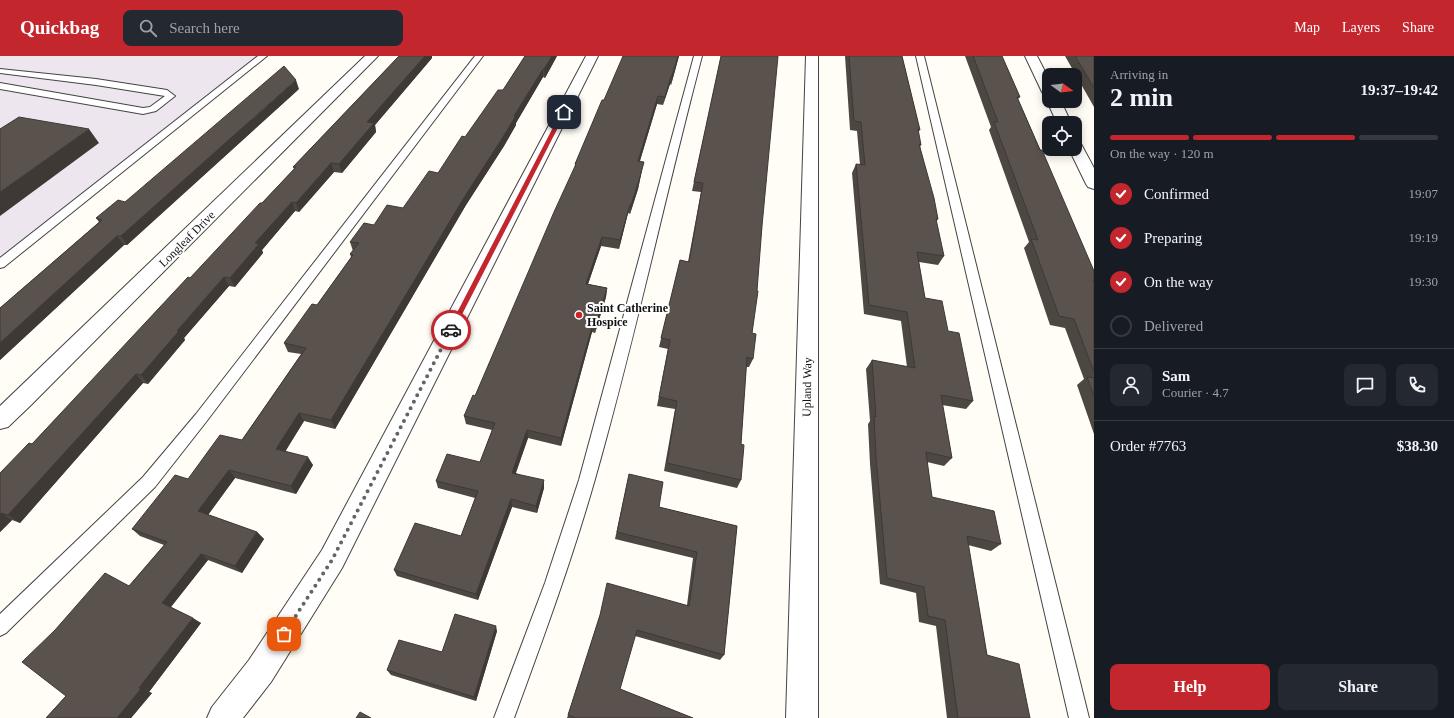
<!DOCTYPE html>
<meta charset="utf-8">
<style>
:root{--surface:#171b24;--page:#242831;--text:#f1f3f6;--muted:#9ea1a6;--line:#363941;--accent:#c4262e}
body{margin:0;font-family:"Times New Roman",serif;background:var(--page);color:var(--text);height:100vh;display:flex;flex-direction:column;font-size:15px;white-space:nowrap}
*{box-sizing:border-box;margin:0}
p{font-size:13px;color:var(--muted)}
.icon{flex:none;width:22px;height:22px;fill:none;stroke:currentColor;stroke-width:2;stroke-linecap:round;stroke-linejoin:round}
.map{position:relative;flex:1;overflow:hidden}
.side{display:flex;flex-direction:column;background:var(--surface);width:360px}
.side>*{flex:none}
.needle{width:26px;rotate:105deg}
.controls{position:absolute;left:1042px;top:12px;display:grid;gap:8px}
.controls a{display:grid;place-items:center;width:40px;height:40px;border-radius:8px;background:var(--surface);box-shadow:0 2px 10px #0003;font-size:20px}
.pin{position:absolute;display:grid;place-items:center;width:34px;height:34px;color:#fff;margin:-17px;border-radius:8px;box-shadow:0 2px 6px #0006}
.courier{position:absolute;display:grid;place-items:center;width:40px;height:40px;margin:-20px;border:3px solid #c4262e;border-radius:50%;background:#fff;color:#222;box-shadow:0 1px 5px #0007}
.headline em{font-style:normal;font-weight:700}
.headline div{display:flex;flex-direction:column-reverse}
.headline{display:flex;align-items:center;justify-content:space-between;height:68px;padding:0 16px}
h1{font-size:26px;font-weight:700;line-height:30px}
.bar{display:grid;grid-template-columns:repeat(4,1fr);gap:6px 4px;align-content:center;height:48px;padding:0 16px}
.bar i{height:5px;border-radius:3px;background:var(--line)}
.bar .active{background:var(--accent)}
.bar p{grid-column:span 4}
.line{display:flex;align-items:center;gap:10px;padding:0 16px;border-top:1px solid var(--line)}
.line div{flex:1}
.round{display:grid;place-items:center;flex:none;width:42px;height:42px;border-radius:8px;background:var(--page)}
ol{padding:0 16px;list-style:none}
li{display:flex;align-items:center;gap:12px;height:44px}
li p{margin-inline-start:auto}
li .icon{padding:4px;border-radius:50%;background:var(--accent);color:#fff;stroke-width:4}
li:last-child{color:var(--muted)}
li i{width:22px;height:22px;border:2px solid var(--line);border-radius:50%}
.cta{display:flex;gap:8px;margin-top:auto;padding:8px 16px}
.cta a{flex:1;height:46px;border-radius:8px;background:var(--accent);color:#fff;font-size:16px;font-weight:700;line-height:46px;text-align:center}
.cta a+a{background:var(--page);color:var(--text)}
header{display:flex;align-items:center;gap:24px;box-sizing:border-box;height:56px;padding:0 20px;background:var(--accent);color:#fff}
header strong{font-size:19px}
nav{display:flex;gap:22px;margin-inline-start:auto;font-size:14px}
.search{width:280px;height:36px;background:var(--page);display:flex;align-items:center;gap:10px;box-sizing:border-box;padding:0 14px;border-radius:8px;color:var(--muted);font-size:15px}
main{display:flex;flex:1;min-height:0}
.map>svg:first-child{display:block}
.industrial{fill:#eee6ef}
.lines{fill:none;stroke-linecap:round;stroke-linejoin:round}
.service-casing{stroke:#444;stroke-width:2}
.minor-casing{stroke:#444;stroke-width:2}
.service{fill:#fff;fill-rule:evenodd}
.minor{fill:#fff;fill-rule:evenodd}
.wall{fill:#4d4742}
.shaded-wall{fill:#3f3936}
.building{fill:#5a524d;stroke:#3f3936}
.route{fill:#c4262e}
.done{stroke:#646461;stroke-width:4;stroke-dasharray:0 7.2}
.poi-dot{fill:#c4262e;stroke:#fff;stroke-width:1.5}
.labels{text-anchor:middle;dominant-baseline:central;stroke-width:4;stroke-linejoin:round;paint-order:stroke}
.street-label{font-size:12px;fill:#111;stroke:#fff}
.poi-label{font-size:12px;font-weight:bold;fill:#111;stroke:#fff;text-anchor:start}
</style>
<header>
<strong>Quickbag</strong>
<div class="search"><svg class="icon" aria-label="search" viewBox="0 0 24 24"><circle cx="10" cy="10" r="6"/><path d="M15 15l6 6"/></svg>Search here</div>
<nav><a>Map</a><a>Layers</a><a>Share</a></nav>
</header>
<main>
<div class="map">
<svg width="1094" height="662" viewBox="0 0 1094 662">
<rect width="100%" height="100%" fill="#fffdf5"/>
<path class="industrial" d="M0 0H259L0 203Z"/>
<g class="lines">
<g class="service-casing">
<path id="service" d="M258 0H267L4 211 0 212V202Z
M475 0H483L206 366 155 431 6 577 0 580V558L143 421 196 358Z
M694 0H702C665 140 635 283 595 423 572 504 543 583 514 662H494L545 527 579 424Z
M916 0H924L1089 662H1069Z
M0 13 96 23 167 34 175 40 156 55 143 58 0 33V27L143 52 150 51 165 40 96 29 0 17Z"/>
</g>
<g class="minor-casing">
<path id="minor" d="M365 0H378L31 349 8 371 0 373V350Z
M586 0H598L342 512 271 626 243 662H207L212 651 249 604 322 494Z
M806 0H818V662H786Z
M1025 0H1037L1049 23V40L1044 39 1042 36Z
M1049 42V45H1061L1071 67H1057L1047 45Z
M1075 84 1080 86 1094 112V133L1088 131 1086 128 1069 93H1075Z"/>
</g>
<use href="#service" class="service"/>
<use href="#minor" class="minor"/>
</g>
<path class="wall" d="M399 0H432V2L375 69 376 76 342 117 334 116 299 156 295 155 262 194 263 197 235 231 229 230 184 282 185 284 148 328 143 327 20 467 12 464 0 476V417L32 388 262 147 294 113 293 111Z
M525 0H557L545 22 543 21 516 67V69L504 90 466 149 335 373 304 365 285 395 313 409 296 438 235 422 208 459 257 476 264 483 242 517 208 504 171 551 201 567 149 636 152 637 131 662H46L66 640 129 530 164 489 140 480 132 473 188 423 242 384 301 298 288 296 284 287 317 249 351 201 350 198 353 195 350 186 374 169 403 152 438 117 465 81 503 34Z
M679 0 671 29 670 28 663 49 657 48 640 105 642 114 638 133 630 158 628 157 619 193 601 190 588 228 607 232 606 241 595 277 592 276 561 390 528 382 516 417 544 432 537 457 512 451 478 544 397 520 394 514 461 480 475 442 438 432 436 425 480 406 492 374 466 368 464 360 475 340 575 112V108L604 44Z
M721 0 762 170 752 277 753 303 749 311H746L741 388V424L737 432 664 415 675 353 657 350 668 293 659 291 680 204 688 206 701 136 692 135Z
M845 0H902L920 74 918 76 921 89 920 91 938 163 936 166 944 200 938 209 919 206 925 242 948 275 973 345 966 353 942 349 952 402 944 410 927 406 932 441 1001 488 991 495 968 489 987 599 1030 662H947L936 570 919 566 916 537 880 528 870 408 868 368 870 365 866 313 872 304 907 311 901 265 864 258 852 117 856 108 860 109 857 75 850 74Z
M965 0H1002L1020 41 1018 43 1094 215V378L1077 329 1084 323 1065 272 1050 269 1024 192 1029 186 989 74 991 71Z
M1065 0H1094V51Z
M299 33 127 189H124L0 304V252L99 166 96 162 125 146Z
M629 418 659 451 737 470 724 599 720 604 635 580 620 633 693 662H567L568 659 600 559 687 549 693 502 615 483Z
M497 575 476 645 391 619 387 614 442 596Z"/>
<path class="shaded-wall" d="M425 0H432V2L375 69 376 76 342 117 339 108 367 66Z
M552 0H557L545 22 544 13Z
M678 0H679L671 29 672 20Z
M543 13V21L516 67V69L504 90 466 149 335 373 331 364 465 140Z
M671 20 670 28 663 49 665 41Z
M296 24 299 33 127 189 121 180Z
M658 40 657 48 637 114 638 105Z
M89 73 99 87 0 160V136Z
M644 106 642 114 638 133 630 158 631 149Z
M331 107 334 116 299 156 296 147Z
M292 146 295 155 262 194 263 197 235 231 230 222 255 187Z
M630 148 628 157 619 193 620 184Z
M117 180 124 189 0 304V287Z
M602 181 601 190 585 237 586 228Z
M224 221 229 230 184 282 185 284 148 328 141 319 177 275Z
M607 232 606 241 595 277 596 268Z
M593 267 592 276 561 390V382Z
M136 318 143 327 20 467 8 459Z
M299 357 304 365 282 401 276 393Z
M527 374 528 382 513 424 512 417Z
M308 401 313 409 296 438 291 430Z
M229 414 235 422 205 463 198 455Z
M544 424V432L537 457 536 450Z
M511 443 512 451 478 544 476 538Z
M1 457 12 464 0 476V458Z
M257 476 264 483 242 517 235 510Z
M201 498 208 504 170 552 162 547Z
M193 562 201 567 149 636 152 637 131 662H117L139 632Z
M496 570 497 575 476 645 474 641Z"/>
<path class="building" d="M399 0H425L367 66 374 67 339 108 331 107 296 147 292 146 255 187 259 188 230 222 224 221 177 275H179L141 319 136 318 8 459 1 457 0 458V417L29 387 32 388 188 221 190 222 260 147H262L296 111H293Z
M525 0H552L544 13H543L514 60 515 61 503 81 465 140 331 364 299 357 276 393 308 401 291 430 229 414 198 455 257 476 235 510 201 498 162 547 193 562 139 632 141 633 117 662H46L66 640 22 606 55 574 105 517 129 530 167 486 132 473 175 419 188 423 220 379 242 384 306 292 284 287 312 248 317 249 353 199 350 198 359 187 350 186 364 167 374 169 387 149 403 152 429 115 438 117 462 80 465 81 498 34H503Z
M623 0H678L672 20H671L665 41 658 40 638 105 644 106 639 124 631 149 630 148 620 184 602 181 586 228 607 232 596 268 593 267 561 382 527 374 512 417 544 424 536 450 511 443 476 538 394 514 415 467 461 480 478 435 436 425 447 398 480 406 495 367 464 360 473 339 475 340 554 156 576 108H575L602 44H604Z
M721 0H778L762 170 757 235H758L752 277 756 278 753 303 747 301 741 388 744 389 741 424 667 407 677 345 659 341 670 284 661 282 680 204 689 206 703 127 694 126Z
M849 0H902L920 74 918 73 921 89 919 88 934 142 938 163H936L944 200 917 196 925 242 942 245 948 275 959 277 973 345 941 339 952 402 926 396 932 441 994 455 1001 488 967 480 987 599 1019 608 1030 662H958L945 564 928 560 924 531 887 522 876 401 874 360 876 361 872 304 915 312 907 256 869 249 856 108 865 109 861 66 854 65Z
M973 0H1002L1020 41H1017L1040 94H1042L1094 215V224H1093L1094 226V316L1074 263 1059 260 1031 183 1038 184 994 66H998Z
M1075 0H1094V32Z
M284 10 296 24 121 180H117L0 287V252L102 164 96 162 118 144 125 146Z
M19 61 89 73 0 136V73Z
M1087 321 1094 322V341Z
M629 418 663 426 659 451 737 470 724 599 637 574 620 633 693 662H576L568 659 600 559 607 527 689 550 697 496 617 476Z
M455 558 496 570 474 641 387 614 399 584 442 596Z
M360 656 371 662H356Z"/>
<path class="route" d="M564 55 566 56 454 274 453 275H449L448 274 561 56Z"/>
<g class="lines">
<path class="done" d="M284 578 332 504 451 274"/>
</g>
<circle class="poi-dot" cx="579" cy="259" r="4"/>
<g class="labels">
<g class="street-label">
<text transform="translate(187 183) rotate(-45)">Longleaf Drive</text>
<text transform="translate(807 331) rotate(-89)">Upland Way</text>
</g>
<g class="poi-label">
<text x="587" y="252">Saint Catherine<tspan x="587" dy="14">Hospice</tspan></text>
</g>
</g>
</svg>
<div class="controls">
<a><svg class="needle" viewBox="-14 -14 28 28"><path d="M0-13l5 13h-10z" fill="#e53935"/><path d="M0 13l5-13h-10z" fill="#9ea1a6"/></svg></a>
<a><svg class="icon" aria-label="locate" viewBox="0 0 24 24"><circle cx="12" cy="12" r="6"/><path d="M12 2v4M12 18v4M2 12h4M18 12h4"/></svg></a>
</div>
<div class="pin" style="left:284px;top:578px;background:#ea580c"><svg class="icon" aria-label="bag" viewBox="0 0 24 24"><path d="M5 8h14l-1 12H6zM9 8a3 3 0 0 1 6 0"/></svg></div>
<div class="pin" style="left:564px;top:56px;background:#1f2937"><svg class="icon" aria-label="home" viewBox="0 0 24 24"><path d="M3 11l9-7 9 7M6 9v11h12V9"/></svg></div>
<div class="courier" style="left:451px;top:274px"><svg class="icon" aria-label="car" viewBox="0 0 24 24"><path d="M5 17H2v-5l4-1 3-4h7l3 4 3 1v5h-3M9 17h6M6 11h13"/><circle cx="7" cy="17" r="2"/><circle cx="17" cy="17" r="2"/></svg></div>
</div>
<section class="side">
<div class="headline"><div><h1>2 min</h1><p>Arriving in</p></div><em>19:37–19:42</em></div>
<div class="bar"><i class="active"></i><i class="active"></i><i class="active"></i><i></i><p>On the way · 120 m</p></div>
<ol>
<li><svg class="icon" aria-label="check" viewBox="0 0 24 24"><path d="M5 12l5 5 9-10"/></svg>Confirmed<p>19:07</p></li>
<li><svg class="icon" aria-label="check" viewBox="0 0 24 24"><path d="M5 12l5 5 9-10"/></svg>Preparing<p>19:19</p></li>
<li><svg class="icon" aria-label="check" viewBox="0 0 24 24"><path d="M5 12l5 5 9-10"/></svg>On the way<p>19:30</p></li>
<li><i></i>Delivered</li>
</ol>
<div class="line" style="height:72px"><a class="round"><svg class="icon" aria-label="person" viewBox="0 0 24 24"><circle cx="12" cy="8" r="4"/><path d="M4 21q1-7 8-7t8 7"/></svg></a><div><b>Sam</b><p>Courier · 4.7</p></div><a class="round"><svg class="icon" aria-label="chat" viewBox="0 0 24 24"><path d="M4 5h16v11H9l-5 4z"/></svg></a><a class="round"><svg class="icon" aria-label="phone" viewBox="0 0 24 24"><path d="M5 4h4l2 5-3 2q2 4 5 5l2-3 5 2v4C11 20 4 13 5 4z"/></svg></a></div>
<div class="line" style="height:52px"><div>Order #7763</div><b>$38.30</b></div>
<div class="cta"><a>Help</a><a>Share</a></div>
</section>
</main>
